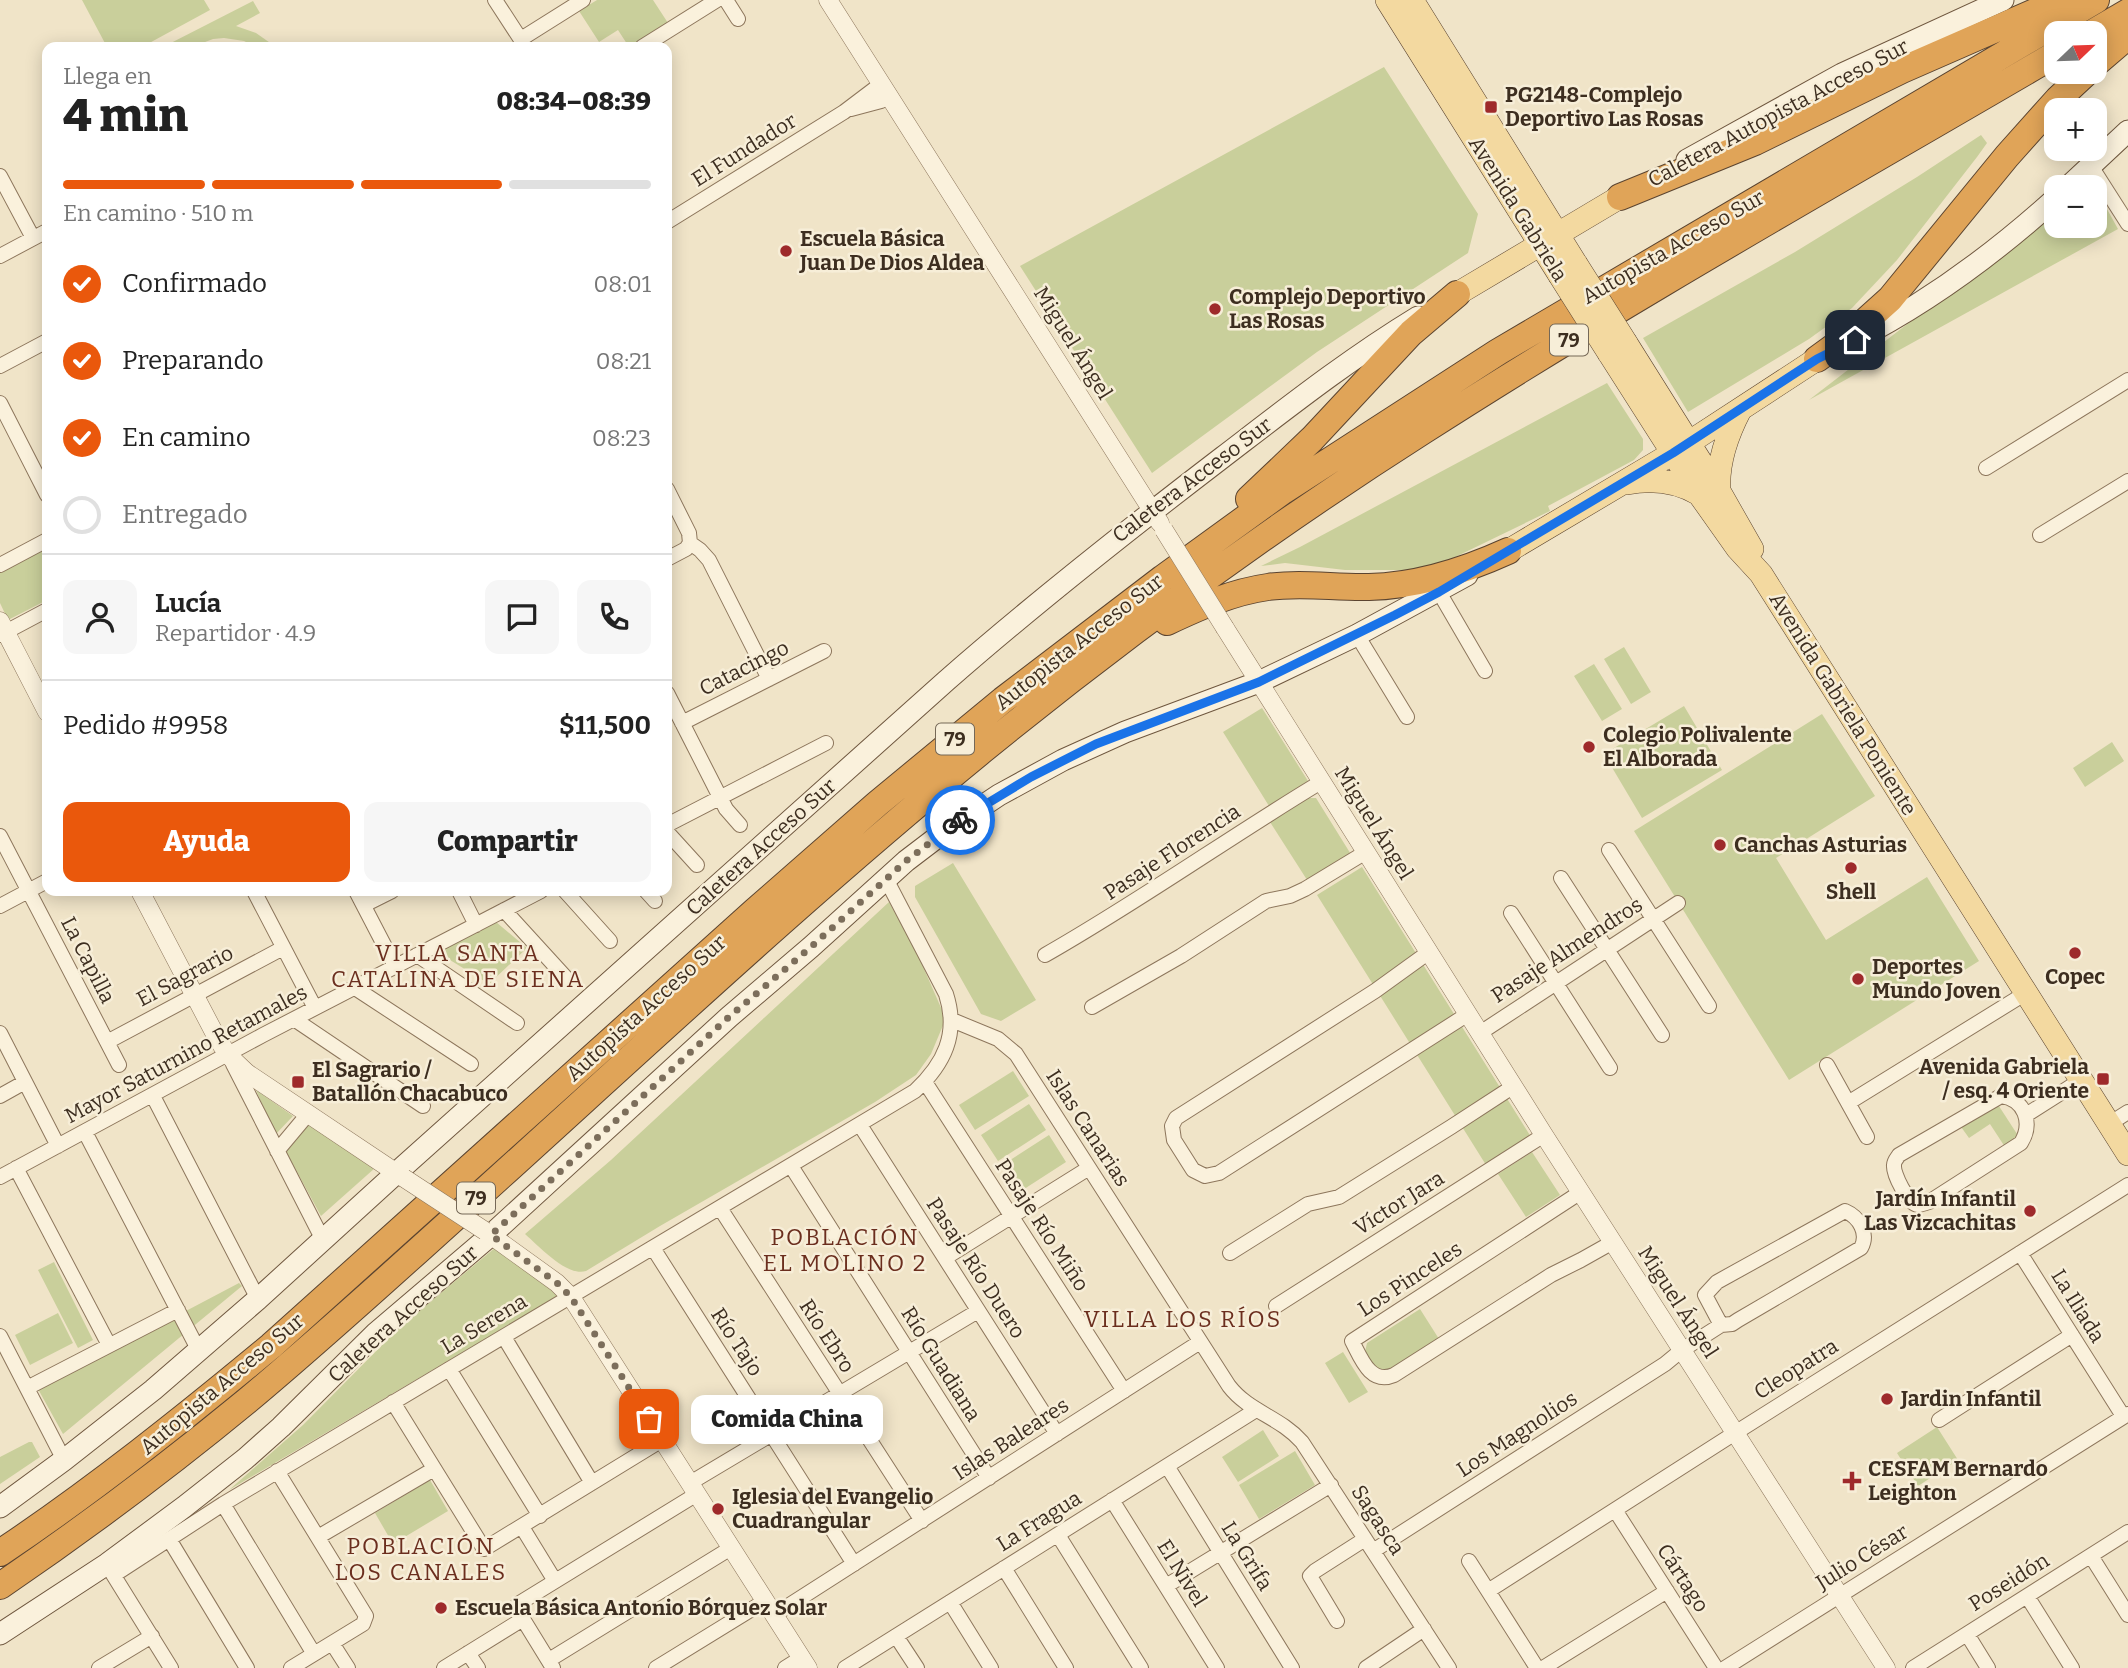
<!DOCTYPE html>
<html lang="es">
<meta charset="utf-8">
<style>
:root{--surface:#fff;--page:#f6f6f6;--text:#222;--muted:#767676;--line:#e0e0e0;--accent:#ea580c}
body{margin:0;font-family:Bitter,serif;background:var(--page);color:var(--text);height:100vh;display:flex;flex-direction:column;font-size:26px;white-space:nowrap}
*{box-sizing:border-box;margin:0}
p{font-size:23px;color:var(--muted)}
.icon{flex:none;width:38px;height:38px;fill:none;stroke:currentColor;stroke-width:2;stroke-linecap:round;stroke-linejoin:round}
.map{position:relative;flex:1;overflow:hidden}
.side{position:absolute;left:42px;top:42px;width:630px;height:854px;display:flex;flex-direction:column;background:var(--surface);border-radius:14px;box-shadow:0 4px 18px #0003}
.side>*{flex:none}
.needle{width:46px;rotate:67deg}
.tools{position:absolute;left:2044px;top:21px;display:grid;gap:14px}
.tools a{display:grid;place-items:center;width:63px;height:63px;border-radius:14px;background:var(--surface);box-shadow:0 4px 18px #0003;font-size:35px}
.pin{position:absolute;display:grid;place-items:center;width:60px;height:60px;color:#fff;margin:-30px;border-radius:14px;box-shadow:0 4px 10px #0006}
.courier{position:absolute;display:grid;place-items:center;width:70px;height:70px;margin:-35px;border:5px solid #1a73e8;border-radius:50%;background:#fff;color:#222;box-shadow:0 2px 9px #0007}
.bubble{position:absolute;height:49px;border-radius:14px;background:var(--surface);box-shadow:0 4px 18px #0003;font-size:23px;font-weight:800;line-height:49px;text-align:center}
.headline em{font-style:normal;font-weight:800}
.headline div{display:flex;flex-direction:column-reverse}
.headline{display:flex;align-items:center;justify-content:space-between;height:119px;padding:0 21px}
h1{font-size:46px;font-weight:800;line-height:52px}
.bar{display:grid;grid-template-columns:repeat(4,1fr);gap:10px 7px;align-content:center;height:84px;padding:0 21px}
.bar i{height:9px;border-radius:5px;background:var(--line)}
.bar .on{background:var(--accent)}
.bar p{grid-column:span 4}
.line{display:flex;align-items:center;gap:18px;padding:0 21px;border-top:2px solid var(--line)}
.line div{flex:1}
.round{display:grid;place-items:center;flex:none;width:74px;height:74px;border-radius:14px;background:var(--page)}
ol{padding:0 21px;list-style:none}
li{display:flex;align-items:center;gap:21px;height:77px}
li p{margin-inline-start:auto}
li .icon{padding:7px;border-radius:50%;background:var(--accent);color:#fff;stroke-width:4}
li:last-child{color:var(--muted)}
li i{width:38px;height:38px;border:4px solid var(--line);border-radius:50%}
.primary-button{display:flex;gap:14px;margin-top:auto;padding:14px 21px}
.primary-button a{flex:1;height:80px;border-radius:14px;background:var(--accent);color:#fff;font-size:28px;font-weight:800;line-height:80px;text-align:center}
.primary-button a+a{background:var(--page);color:var(--text)}
.map>svg:first-child{display:block}
.green{fill:#c9cf9b}
.lines{fill:none;stroke-linecap:round;stroke-linejoin:round}
.minor-casing{stroke:#8d765c;stroke-width:16}
.tertiary-casing{stroke:#8d765c;stroke-width:19}
.secondary-casing{stroke:#6f573f;stroke-width:23}
.primary-casing{stroke:#5b4430;stroke-width:24}
.motorway-casing{stroke:#5b4430;stroke-width:28}
.minor{stroke:#faf1dc;stroke-width:14}
.tertiary{stroke:#faf1dc;stroke-width:18}
.secondary{stroke:#faf1dc;stroke-width:21}
.primary{stroke:#f3d9a0;stroke-width:23}
.motorway{stroke:#e0a458;stroke-width:26}
.tertiary-bridge-casing{stroke:#8d765c;stroke-width:19;stroke-linecap:butt}
.primary-bridge-casing{stroke:#5b4430;stroke-width:24;stroke-linecap:butt}
.tertiary-bridge{stroke:#faf1dc;stroke-width:18}
.primary-bridge{stroke:#f3d9a0;stroke-width:23}
.done{stroke:#7c6e5b;stroke-width:7;stroke-dasharray:0 12.6}
.route{stroke:#1a73e8;stroke-width:9}
.poi-dot{fill:#9e2a2b;stroke:#f7eed8;stroke-width:2.5}
.labels{text-anchor:middle;dominant-baseline:central;stroke-width:5;stroke-linejoin:round;paint-order:stroke}
.shield{fill:#f7eed8;stroke:#756857;stroke-width:2}
.shield-label{font-size:19px;font-weight:bold;fill:#3d2e20}
.poi-label{font-size:21px;font-weight:bold;fill:#3d2e20;stroke:#f7eed8;text-anchor:start}
.street-label{font-size:21px;fill:#3d2e20;stroke:#f7eed8}
.neighbourhood-label{font-size:23px;letter-spacing:2px;fill:#6b2e1e;stroke:#f7eed8}
</style>
<div class="map">
<svg width="2128" height="1668" viewBox="0 0 2128 1668">
<rect width="100%" height="100%" fill="#f0e4c8"/>
<path class="green" d="M82 0H204L210 10 142 47H107Z
M597 0H653L668 23 629 47 618 30 599 42 579 11Z
M253 1 260 13 236 26 256 33 276 47H256L244 41 224 38 213 39 192 47H163Z
M1384 67 1478 214 1468 253 1317 352 1152 473 1020 266Z
M1981 135 1987 143 1977 157 1897 260 1852 308 1809 339 1688 412 1643 338 1795 252 1917 177Z
M2092 182 2118 229 1809 400 2056 209V226H2095V187H2085Z
M1607 383 1643 439V450L1634 460 1548 506 1550 511 1449 560 1420 570H1345L1285 563 1261 566 1300 547Z
M47 548V600L8 620 0 603V572Z
M1624 647 1651 692 1631 704 1604 659Z
M1594 664 1622 709 1602 721 1574 676Z
M1684 706 1722 770 1642 818 1604 754Z
M1262 708 1308 781 1269 806 1223 732Z
M1822 714 1875 796 1776 858 1826 940 1927 877 1979 961 1789 1080 1634 831Z
M2112 742 2124 761 2085 787 2073 768Z
M1307 798H1316L1352 856 1309 883 1270 822Z
M953 863 1036 1000 1001 1021 981 1014 915 897V886Z
M1362 867 1531 1137 1486 1165 1317 895Z
M889 902 917 953 935 994 942 1010 944 1023 931 1054 916 1075 875 1102 660 1226 586 1271C567 1277 540 1247 525 1234L611 1160Z
M496 922 527 948 489 984 437 952Z
M1013 1071 1029 1096 975 1130 959 1105Z
M256 1090 293 1116 275 1135Z
M1995 1100 2019 1137 2005 1147 1990 1124 1969 1138 1959 1124Z
M1029 1104 1046 1130 998 1161 981 1135Z
M307 1119 375 1168 321 1216 284 1148Z
M1049 1135 1066 1162 1018 1193 1001 1166Z
M1532 1152 1560 1195 1526 1217 1498 1174Z
M496 1247 559 1290 558 1296 229 1490 303 1425 399 1328Z
M54 1262 93 1340 78 1348 38 1270Z
M239 1283 242 1286 63 1434 38 1389Z
M1420 1309 1439 1339 1384 1374 1376 1370 1365 1352 1367 1343Z
M58 1313 73 1343 30 1365 15 1335Z
M1343 1352 1368 1392 1349 1403 1325 1363Z
M1937 1427 1958 1460 1918 1486 1897 1453Z
M1263 1430 1279 1456 1238 1482 1222 1457Z
M29 1442H32L40 1457 0 1484V1457Z
M1295 1451 1315 1485 1259 1519 1239 1485Z
M430 1480 448 1511 393 1544 375 1513Z"/>
<g class="lines">
<g class="minor-casing">
<path id="minor" d="M495 0 525 46
M726 0 738 19
M521 39 583 0
M642 47 717 0
M851 109 881 101 889 96
M2091 166 2128 224
M0 176 33 238
M667 222 844 112 881 84
M0 256 45 232
M0 366 47 341
M0 403 47 495
M1986 468 2128 380
M667 489 689 533 690 543
M2040 535 2128 481
M690 543 700 550 709 560 769 679
M667 559 686 549 690 543
M0 565 47 540
M1439 592 1485 671
M0 635 47 610
M1357 635 1407 717
M667 693 726 809 740 825
M682 723 824 651
M667 825 826 743
M667 832 697 865
M0 836 119 1065
M1609 850 1709 1006
M1561 878 1662 1035
M254 891 315 1008
M356 891 395 966
M459 891 476 925
M565 891 610 941
M646 891 655 901
M364 905 392 891
M0 906 47 881
M504 910 567 979
M1511 913 1610 1068
M1429 952 1375 991 1176 1118 1172 1126 1174 1140 1193 1170 1205 1176 1219 1173 1468 1014
M417 955 517 1023
M1045 955C1140 901 1228 838 1321 782
M355 988 471 1064
M1092 1007 1181 956 1266 901 1290 896 1305 889 1366 852
M294 1019 423 1106
M952 1020 998 1039 1016 1054 1229 1386C1249 1412 1280 1417 1302 1442L1449 1668
M0 1033 58 1146
M1480 1033 1678 903
M107 1042 283 948
M233 1064 323 1240
M1827 1065 1867 1137
M925 1082 1124 1391
M0 1096 25 1082
M153 1096 258 1299
M2001 1096C2025 1099 2033 1123 2021 1143L1929 1202C1926 1203 1920 1205 1918 1205 1908 1204 1893 1174 1894 1165 1894 1161 1897 1158 1899 1155Z
M1848 1103 2026 993
M2026 1115 2081 1080
M2109 1124 2128 1112
M860 1125 1057 1434
M85 1132 199 1351
M277 1151 308 1114
M791 1166 989 1478
M16 1168 109 1345
M0 1177 263 1035 541 891
M1581 1192 1352 1341C1361 1358 1370 1385 1394 1375L1551 1275 1581 1260 1613 1242
M720 1208 922 1521
M1845 1211C1859 1217 1869 1233 1861 1248L1738 1320 1732 1324 1721 1325 1705 1295 1717 1282Z
M653 1248 854 1564
M1230 1253 1308 1204 1339 1197 1451 1127 1514 1086
M2020 1253 2123 1416
M945 1258 1089 1168
M1276 1306 1544 1135
M0 1336 64 1460
M504 1337 592 1483
M449 1369 540 1516
M27 1388 178 1310
M393 1402 484 1549 662 1440
M1939 1420 2072 1335
M1167 1466 1292 1668
M277 1471 366 1616 363 1624 291 1668
M690 1483 978 1311
M1112 1500 1217 1668
M223 1504 314 1654
M1615 1510 1716 1668
M522 1527 555 1581
M1058 1535 1141 1668
M318 1537 434 1469
M169 1539 247 1668
M1373 1551 1665 1364 1682 1350 1721 1325
M2091 1556 2128 1615
M1469 1561 1537 1668
M109 1568 171 1668
M1004 1568 1066 1668
M114 1575 223 1504 915 1091C944 1064 959 1034 946 994L886 879
M1166 1586 1331 1485
M1488 1591 1735 1433 2128 1185
M2027 1596 2072 1668
M950 1602 991 1668
M774 1615 1200 1342
M1337 1621 1310 1576 1315 1571 1365 1539
M1967 1634 1988 1668
M896 1636 917 1668
M332 1643 348 1668
M468 1653 478 1668
M549 1660 731 1548
M99 1668 152 1636
M444 1668 523 1619
M553 1668 518 1611V1604L697 1494
M656 1668 765 1601
M785 1668 801 1658
M845 1668 1256 1410
M1366 1668 1424 1629
M1543 1668 1667 1591
M1725 1668 2128 1414
M1913 1668 2128 1532"/>
</g>
<g class="tertiary-casing">
<path id="tertiary" d="M828 0 1160 523
M0 621 47 712
M1225 628 1544 1135 1886 1668
M140 891 217 1038 228 1055 247 1073 404 1178
M485 1231 557 1283 571 1297 808 1668"/>
</g>
<g class="secondary-casing">
<path id="secondary" d="M1687 160 1842 74 2003 0
M2068 187 2128 131
M1853 341C1928 303 1994 254 2056 198
M0 1507 64 1460 153 1390 258 1299 404 1166 946 681C1036 602 1129 529 1223 457 1287 408 1349 359 1418 317
M0 1634 107 1564 184 1507 245 1459 281 1427 376 1333 491 1235 729 1017 811 947 906 861 948 829 999 795 1063 760 1125 732 1259 682 1357 635 1467 575"/>
</g>
<g class="primary-casing">
<path id="primary" d="M1387 0 1559 274
M1412 0 1576 264
M1457 294 1620 197
M1626 343 1719 491 1752 549
M1609 353 1699 494 1738 549 1761 574 2128 1154
M1627 483C1653 478 1677 481 1699 494
M1719 491C1717 462 1727 435 1740 410
M1508 551 1673 453 1817 359"/>
</g>
<g class="motorway-casing">
<path id="motorway" d="M2092 33 2128 12
M2095 64 2128 36
M1620 197 1755 142 1902 70 2062 0
M1817 359 1850 335 1890 299 2007 156 2058 99 2087 72
M1249 499 1312 439 1411 333 1457 294
M1167 622C1199 607 1232 592 1268 587 1302 582 1335 588 1369 587 1418 586 1464 571 1508 551
M0 1553C94 1490 183 1419 271 1346L755 911 877 804 1003 700 1163 578 1283 491 1498 352 2096 0
M0 1586C85 1528 168 1466 248 1400 321 1339 391 1275 461 1212 634 1056 804 896 984 749 1124 635 1271 528 1423 431 1630 298 1844 178 2056 54"/>
</g>
<use href="#minor" class="minor"/>
<use href="#tertiary" class="tertiary"/>
<use href="#secondary" class="secondary"/>
<use href="#primary" class="primary"/>
<use href="#motorway" class="motorway"/>
<g class="tertiary-bridge-casing">
<path id="tertiary-bridge" d="M1164 530 1225 628
M404 1178 485 1231"/>
</g>
<g class="primary-bridge-casing">
<path id="primary-bridge" d="M1576 264 1626 343
M1559 274 1609 353"/>
</g>
<use href="#tertiary-bridge" class="tertiary-bridge"/>
<use href="#primary-bridge" class="primary-bridge"/>
</g>
<g class="lines">
<path class="done" d="M649 1419 571 1297 557 1283 491 1235 729 1017 811 947 906 861 960 820"/>
<path class="route" d="M960 820 1031 777 1096 744 1259 682 1395 615 1439 592 1673 453 1817 359 1855 340"/>
</g>
<g class="poi-dot">
<rect x="1484" y="100" width="14" height="14" rx="3.5"/>
<circle cx="786" cy="251" r="7"/>
<circle cx="1215" cy="309" r="7"/>
<circle cx="1589" cy="747" r="7"/>
<circle cx="1720" cy="845" r="7"/>
<circle cx="1851" cy="868" r="7"/>
<circle cx="2075" cy="953" r="7"/>
<circle cx="1858" cy="979" r="7"/>
<rect x="2096" y="1072" width="14" height="14" rx="3.5"/>
<rect x="291" y="1075" width="14" height="14" rx="3.5"/>
<circle cx="2030" cy="1211" r="7"/>
<circle cx="1887" cy="1399" r="7"/>
<path d="M1848.5 1470.5h7v7h7v7h-7v7h-7v-7h-7v-7h7z"/>
<circle cx="718" cy="1509" r="7"/>
<circle cx="441" cy="1608" r="7"/>
</g>
<g class="labels">
<g class="shield">
<rect x="1550" y="324.5" width="38" height="31" rx="5"/>
<rect x="936" y="723.5" width="38" height="31" rx="5"/>
<rect x="457" y="1182.5" width="38" height="31" rx="5"/>
</g>
<g class="shield-label">
<text x="1569" y="340">79</text>
<text x="955" y="739">79</text>
<text x="476" y="1198">79</text>
</g>
<g class="poi-label">
<text x="1505" y="95">PG2148-Complejo<tspan x="1505" dy="24">Deportivo Las Rosas</tspan></text>
<text x="800" y="239">Escuela Básica<tspan x="800" dy="24">Juan De Dios Aldea</tspan></text>
<text x="1229" y="297">Complejo Deportivo<tspan x="1229" dy="24">Las Rosas</tspan></text>
<text x="1603" y="735">Colegio Polivalente<tspan x="1603" dy="24">El Alborada</tspan></text>
<text x="1734" y="845">Canchas Asturias</text>
<text x="1851" y="892" text-anchor="middle">Shell</text>
<text x="1872" y="967">Deportes<tspan x="1872" dy="24">Mundo Joven</tspan></text>
<text x="2075" y="977" text-anchor="middle">Copec</text>
<text x="2089" y="1067" text-anchor="end">Avenida Gabriela<tspan x="2089" dy="24">/ esq. 4 Oriente</tspan></text>
<text x="312" y="1070">El Sagrario /<tspan x="312" dy="24">Batallón Chacabuco</tspan></text>
<text x="2016" y="1199" text-anchor="end">Jardín Infantil<tspan x="2016" dy="24">Las Vizcachitas</tspan></text>
<text x="1901" y="1399">Jardin Infantil</text>
<text x="1868" y="1469">CESFAM Bernardo<tspan x="1868" dy="24">Leighton</tspan></text>
<text x="732" y="1497">Iglesia del Evangelio<tspan x="732" dy="24">Cuadrangular</tspan></text>
<text x="455" y="1608">Escuela Básica Antonio Bórquez Solar</text>
</g>
<g class="street-label">
<text transform="translate(1778 113) rotate(-28)">Caletera Autopista Acceso Sur</text>
<text transform="translate(744 150) rotate(-32)">El Fundador</text>
<text transform="translate(1518 209) rotate(58)">Avenida Gabriela</text>
<text transform="translate(1673 247) rotate(-30)">Autopista Acceso Sur</text>
<text transform="translate(1073 343) rotate(58)">Miguel Ángel</text>
<text transform="translate(1192 480) rotate(-37)">Caletera Acceso Sur</text>
<text transform="translate(1079 642) rotate(-38)">Autopista Acceso Sur</text>
<text transform="translate(744 668) rotate(-27)">Catacingo</text>
<text transform="translate(1843 704) rotate(58)">Avenida Gabriela Poniente</text>
<text transform="translate(1374 823) rotate(58)">Miguel Ángel</text>
<text transform="translate(761 847) rotate(-42)">Caletera Acceso Sur</text>
<text transform="translate(1172 852) rotate(-33)">Pasaje Florencia</text>
<text transform="translate(1567 950) rotate(-33)">Pasaje Almendros</text>
<text transform="translate(88 960) rotate(63)">La Capilla</text>
<text transform="translate(185 976) rotate(-28)">El Sagrario</text>
<text transform="translate(646 1008) rotate(-42)">Autopista Acceso Sur</text>
<text transform="translate(186 1054) rotate(-28)">Mayor Saturnino Retamales</text>
<text transform="translate(1088 1128) rotate(57)">Islas Canarias</text>
<text transform="translate(1399 1203) rotate(-32)">Víctor Jara</text>
<text transform="translate(1042 1225) rotate(57)">Pasaje Río Miño</text>
<text transform="translate(976 1268) rotate(57)">Pasaje Río Duero</text>
<text transform="translate(1410 1279) rotate(-33)">Los Pinceles</text>
<text transform="translate(1678 1302) rotate(57)">Miguel Ángel</text>
<text transform="translate(2078 1306) rotate(58)">La Iliada</text>
<text transform="translate(403 1314) rotate(-42)">Caletera Acceso Sur</text>
<text transform="translate(484 1324) rotate(-31)">La Serena</text>
<text transform="translate(827 1336) rotate(57)">Río Ebro</text>
<text transform="translate(737 1342) rotate(57)">Río Tajo</text>
<text transform="translate(941 1364) rotate(58)">Río Guadiana</text>
<text transform="translate(1796 1369) rotate(-32)">Cleopatra</text>
<text transform="translate(222 1384) rotate(-40)">Autopista Acceso Sur</text>
<text transform="translate(1517 1434) rotate(-33)">Los Magnolios</text>
<text transform="translate(1011 1439) rotate(-33)">Islas Baleares</text>
<text transform="translate(1378 1520) rotate(57)">Sagasca</text>
<text transform="translate(1039 1521) rotate(-32)">La Fragua</text>
<text transform="translate(1247 1556) rotate(58)">La Grifa</text>
<text transform="translate(1862 1557) rotate(-32)">Julio César</text>
<text transform="translate(1182 1573) rotate(58)">El Nivel</text>
<text transform="translate(1683 1578) rotate(57)">Cártago</text>
<text transform="translate(2009 1582) rotate(-32)">Poseidón</text>
</g>
<g class="neighbourhood-label">
<text x="458" y="953">VILLA SANTA<tspan x="458" dy="26">CATALINA DE SIENA</tspan></text>
<text x="845" y="1237">POBLACIÓN<tspan x="845" dy="26">EL MOLINO 2</tspan></text>
<text x="1183" y="1319">VILLA LOS RÍOS</text>
<text x="421" y="1546">POBLACIÓN<tspan x="421" dy="26">LOS CANALES</tspan></text>
</g>
</g>
</svg>
<div class="tools">
<a><svg class="needle" viewBox="-14 -14 28 28"><path d="M0-13l5 13h-10z" fill="#e53935"/><path d="M0 13l5-13h-10z" fill="#767676"/></svg></a>
<a>+</a>
<a>−</a>
</div>
<div class="pin" style="left:649px;top:1419px;background:#ea580c"><svg class="icon" aria-label="bag" viewBox="0 0 24 24"><path d="M5 8h14l-1 12H6zM9 8a3 3 0 0 1 6 0"/></svg></div>
<div class="pin" style="left:1855px;top:340px;background:#1f2937"><svg class="icon" aria-label="home" viewBox="0 0 24 24"><path d="M3 11l9-7 9 7M6 9v11h12V9"/></svg></div>
<div class="courier" style="left:960px;top:820px"><svg class="icon" aria-label="bike" viewBox="0 0 24 24"><circle cx="6" cy="16" r="4"/><circle cx="18" cy="16" r="4"/><path d="M6 16l4-8h5l3 8M10 8l3 8H6M13 5h3"/></svg></div>
<div class="bubble" style="left:691px;top:1395px;width:192px">Comida China</div>
<section class="side">
<div class="headline"><div><h1>4 min</h1><p>Llega en</p></div><em>08:34–08:39</em></div>
<div class="bar"><i class="on"></i><i class="on"></i><i class="on"></i><i></i><p>En camino · 510 m</p></div>
<ol>
<li><svg class="icon" aria-label="check" viewBox="0 0 24 24"><path d="M5 12l5 5 9-10"/></svg>Confirmado<p>08:01</p></li>
<li><svg class="icon" aria-label="check" viewBox="0 0 24 24"><path d="M5 12l5 5 9-10"/></svg>Preparando<p>08:21</p></li>
<li><svg class="icon" aria-label="check" viewBox="0 0 24 24"><path d="M5 12l5 5 9-10"/></svg>En camino<p>08:23</p></li>
<li><i></i>Entregado</li>
</ol>
<div class="line" style="height:126px"><a class="round"><svg class="icon" aria-label="person" viewBox="0 0 24 24"><circle cx="12" cy="8" r="4"/><path d="M4 21q1-7 8-7t8 7"/></svg></a><div><b>Lucía</b><p>Repartidor · 4.9</p></div><a class="round"><svg class="icon" aria-label="chat" viewBox="0 0 24 24"><path d="M4 5h16v11H9l-5 4z"/></svg></a><a class="round"><svg class="icon" aria-label="phone" viewBox="0 0 24 24"><path d="M5 4h4l2 5-3 2q2 4 5 5l2-3 5 2v4C11 20 4 13 5 4z"/></svg></a></div>
<div class="line" style="height:91px"><div>Pedido #9958</div><b>$11,500</b></div>
<div class="primary-button"><a>Ayuda</a><a>Compartir</a></div>
</section>
</div>
